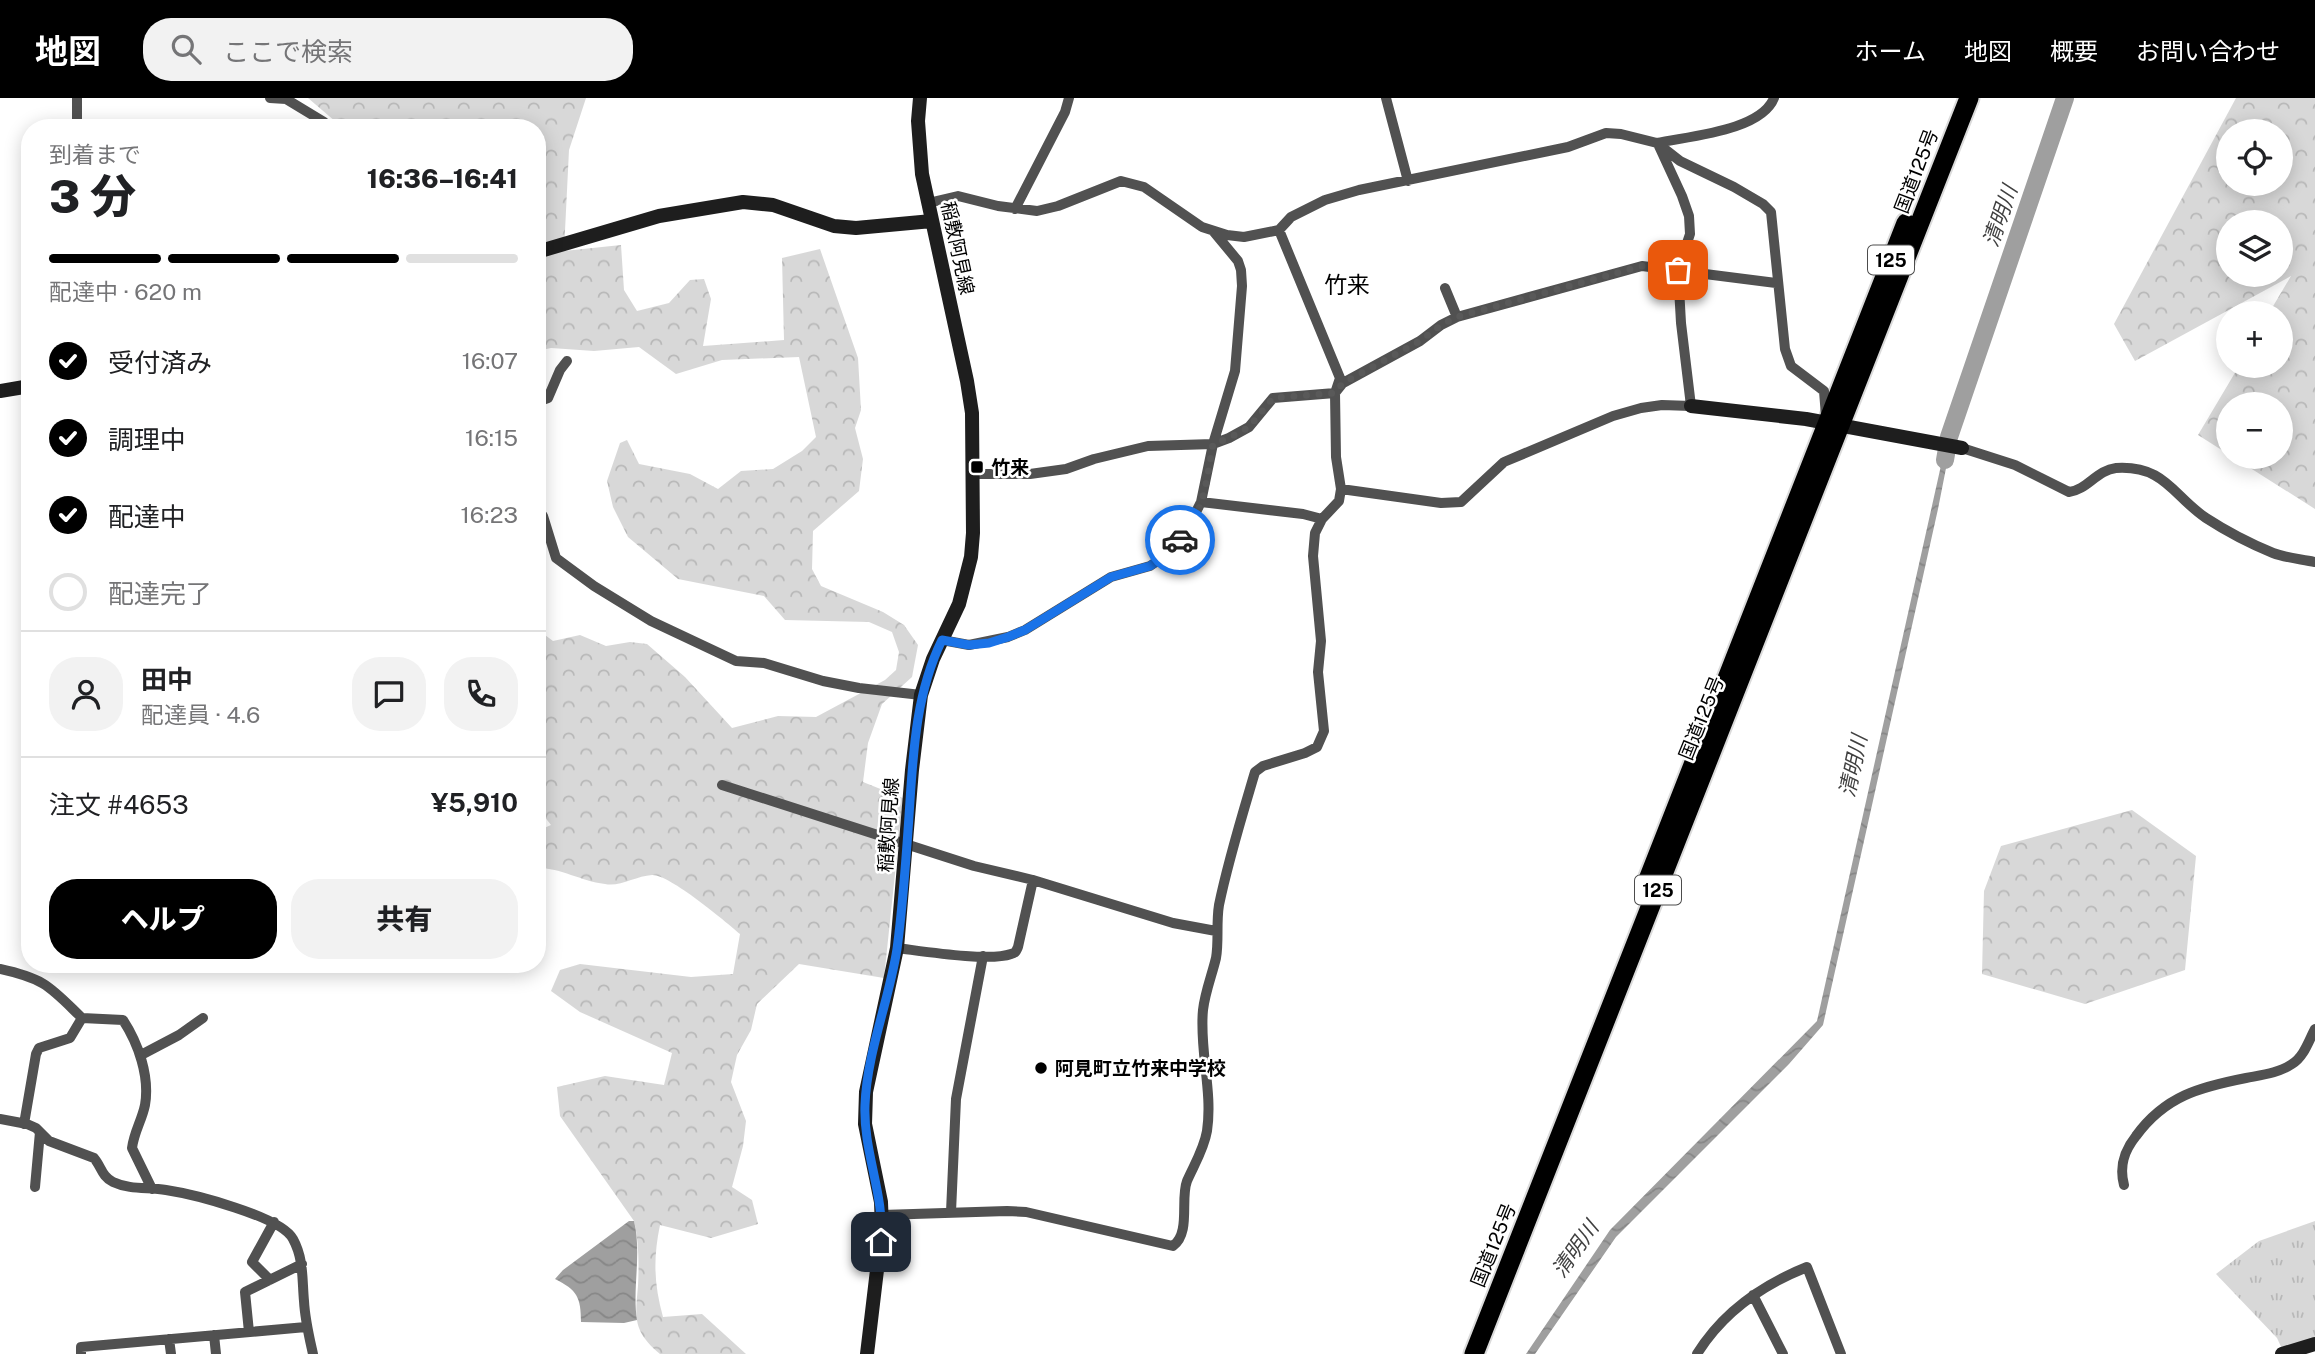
<!DOCTYPE html>
<html lang="ja">
<meta charset="utf-8">
<style>
:root{--surface:#fff;--page:#f2f2f2;--text:#202124;--muted:#757577;--line:#e0e0e0;--accent:#000}
body{margin:0;font-family:"Public Sans","Noto Sans JP",sans-serif;background:var(--page);color:var(--text);height:100vh;display:flex;flex-direction:column;font-size:26px;white-space:nowrap}
*{box-sizing:border-box;margin:0}
p{font-size:23px;color:var(--muted)}
.icon{flex:none;width:38px;height:38px;fill:none;stroke:currentColor;stroke-width:2;stroke-linecap:round;stroke-linejoin:round}
.map{position:relative;flex:1;overflow:hidden}
.drawer{position:absolute;left:21px;top:21px;width:525px;height:854px;display:flex;flex-direction:column;background:var(--surface);border-radius:28px;box-shadow:0 4px 18px #0003}
.drawer>*{flex:none}
.tools{position:absolute;left:2216px;top:21px;display:grid;gap:14px}
.tools a{display:grid;place-items:center;width:77px;height:77px;border-radius:50%;background:var(--surface);box-shadow:0 4px 18px #0003;font-size:35px}
.pin{position:absolute;display:grid;place-items:center;width:60px;height:60px;color:#fff;margin:-30px;border-radius:14px;box-shadow:0 4px 10px #0006}
.courier{position:absolute;display:grid;place-items:center;width:70px;height:70px;margin:-35px;border:5px solid #1a73e8;border-radius:50%;background:#fff;color:#222;box-shadow:0 2px 9px #0007}
.headline em{font-style:normal;font-weight:800}
.headline div{display:flex;flex-direction:column-reverse}
.headline{display:flex;align-items:center;justify-content:space-between;height:119px;padding:0 28px}
h1{font-size:46px;font-weight:800;line-height:52px}
.bar{display:grid;grid-template-columns:repeat(4,1fr);gap:10px 7px;align-content:center;height:84px;padding:0 28px}
.bar i{height:9px;border-radius:5px;background:var(--line)}
.bar .active{background:var(--accent)}
.bar p{grid-column:span 4}
.line{display:flex;align-items:center;gap:18px;padding:0 28px;border-top:2px solid var(--line)}
.line div{flex:1}
.round{display:grid;place-items:center;flex:none;width:74px;height:74px;border-radius:28px;background:var(--page)}
ol{padding:0 28px;list-style:none}
li{display:flex;align-items:center;gap:21px;height:77px}
li p{margin-inline-start:auto}
li .icon{padding:7px;border-radius:50%;background:var(--accent);color:#fff;stroke-width:4}
li:last-child{color:var(--muted)}
li i{width:38px;height:38px;border:4px solid var(--line);border-radius:50%}
.cta{display:flex;gap:14px;margin-top:auto;padding:14px 28px}
.cta a{flex:1;height:80px;border-radius:28px;background:var(--accent);color:#fff;font-size:28px;font-weight:800;line-height:80px;text-align:center}
.cta a+a{background:var(--page);color:var(--text)}
header{display:flex;align-items:center;gap:42px;box-sizing:border-box;height:98px;padding:0 35px;background:var(--accent);color:#fff}
header strong{font-size:33px}
nav{display:flex;gap:38px;margin-inline-start:auto;font-size:24px}
.search{width:490px;height:63px;background:var(--page);display:flex;align-items:center;gap:18px;box-sizing:border-box;padding:0 24px;border-radius:28px;color:var(--muted);font-size:26px}
.map>svg:first-child{display:block}
.grass{fill:url(#grass-tufts)}
.forest{fill:url(#forest-crowns);fill-rule:evenodd}
.water{fill:url(#water-waves)}
.lines{fill:none;stroke-linecap:round;stroke-linejoin:round}
.river{stroke:#9f9f9f;stroke-width:18}
.highway-casing{stroke:#dbdbdb;stroke-width:23}
.street{stroke:#515151;stroke-width:10}
.secondary{stroke:#1e1e1e;stroke-width:14}
.highway{stroke:#000;stroke-width:19}
.done{stroke:#595959;stroke-width:7;stroke-dasharray:0 12.6}
.route{stroke:#1a73e8;stroke-width:9}
.poi-dot{fill:#000;stroke:#fff;stroke-width:2.5}
.labels{text-anchor:middle;dominant-baseline:central;stroke-width:5;stroke-linejoin:round;paint-order:stroke}
.shield{fill:#fff;stroke:#4c4c4c;stroke-width:2}
.shield-label{font-size:18px;font-weight:bold;fill:#000}
.street-label{font-size:19px;fill:#000;stroke:#fff}
.poi-label{font-size:19px;font-weight:bold;fill:#000;stroke:#fff;text-anchor:start}
.water-label{font-size:21px;font-style:italic;fill:#404040;stroke:#fff}
.quarter-label{font-size:23px;fill:#000;stroke:#fff}
</style>
<header>
<strong>地図</strong>
<div class="search"><svg class="icon" aria-label="search" viewBox="0 0 24 24"><circle cx="10" cy="10" r="6"/><path d="M15 15l6 6"/></svg>ここで検索</div>
<nav><a>ホーム</a><a>地図</a><a>概要</a><a>お問い合わせ</a></nav>
</header>
<div class="map">
<svg width="2315" height="1256" viewBox="0 0 2315 1256">
<defs>
<pattern id="grass-tufts" width="24" height="20" patternUnits="userSpaceOnUse" patternTransform="scale(1.75)"><rect width="24" height="20" fill="#d8d8d8"/><path d="M3 7l-1-3M5 7V3M7 7l1-3M15 17l-1-3M17 17v-4M19 17l1-3" fill="none" stroke="#b8b8b8"/></pattern>
<pattern id="forest-crowns" width="20" height="18" patternUnits="userSpaceOnUse" patternTransform="scale(1.75)"><rect width="20" height="18" fill="#d8d8d8"/><path d="M2 6a3 3 0 1 1 6 0M12 15a3 3 0 1 1 6 0" fill="none" stroke="#b8b8b8"/></pattern>
<pattern id="water-waves" width="16" height="10" patternUnits="userSpaceOnUse" patternTransform="scale(1.75)"><rect width="16" height="10" fill="#9f9f9f"/><path d="M0 5q4-4 8 0t8 0" fill="none" stroke="#878787"/></pattern>
</defs>
<rect width="100%" height="100%" fill="#fff"/>
<path class="grass" d="M2315 1123V1242L2283 1253 2277 1240 2216 1176 2259 1143Z"/>
<path class="forest" d="M308 0H586L569 52 564 153 621 147 624 192 637 213 669 205 690 182 704 181 711 201 703 248 784 242 782 160 820 151 858 260 861 312 855 330 863 361 859 393 813 433 812 471 821 488 883 514 904 527 918 547 912 579 882 606 868 645 863 684 903 700 884 880 799 866 757 906 751 932 737 957 731 984 746 1023 743 1048 732 1089 752 1102 758 1126 711 1140 660 1127C653 1160 654 1187 663 1219L702 1216 746 1256H660C633 1233 635 1221 638 1188 639 1168 639 1143 634 1123L560 1018 557 989 605 978 664 987 672 955 580 914 551 893 560 872 580 866 691 879 733 876 740 836C725 823 669 776 652 777 636 778 620 789 605 786 580 783 562 770 537 770V733L551 727 537 709V531L553 543 580 537 606 548 630 544 647 546 685 579 732 630 778 618 816 619 885 582 896 572 899 554 892 534 869 524 785 522 764 498 678 481 628 439 613 409 607 383 620 345 627 342 639 366 690 376 718 391 741 373 773 371 802 353 816 339 799 259 722 262 676 276 639 249 594 253 551 250 537 253V30H343Z
M2236 0H2315V411L2233 359H2280V306H2228V356L2198 337 2239 268H2280V215H2269L2291 178 2135 263 2114 226ZM2228 33H2280V86H2228ZM2228 124H2280V177H2228Z
M2132 712 2196 758 2185 872 2085 906 1982 876 1984 793 2001 748Z"/>
<path class="water" d="M1944 354 1949 355 1938 411 1823 927 1789 966 1616 1139 1535 1256H1526L1610 1132 1817 923Z
M629 1123H634C642 1156 632 1190 637 1222L624 1225 581 1224C581 1199 577 1192 555 1181L563 1172Z"/>
<g class="lines">
<path class="river" d="M1945 362 1949 339 2065 0"/>
<g class="highway-casing">
<path id="highway" d="M1647 784 1906 125
M1474 1256 1969 0"/>
</g>
<path class="street" d="M270 0 286 1 324 24
M1386 0 1408 83
M77 30V0
M1657 45C1689 38 1761 33 1774 0
M928 105 958 98 998 108 1037 113 1058 108 1121 83 1144 89 1202 129 1227 137 1244 139 1279 132 1291 119 1325 102 1359 92 1568 49 1606 35 1621 36 1657 45 1680 63 1734 89 1763 106 1771 114 1785 251 1791 268 1824 293 1826 318
M1015 111 1065 14 1069 0
M1445 190 1457 219
M537 304 548 300 560 272 567 263
M1962 350 2015 367 2069 394C2087 392 2097 372 2116 370 2165 367 2173 398 2206 420 2226 433 2251 446 2273 455 2286 460 2301 461 2315 464
M972 376H1030L1066 371 1094 361 1148 348 1213 346 1229 340 1249 329 1273 300 1335 295 1343 285 1420 243 1441 227 1457 219 1642 168 1776 185
M1341 391 1441 405 1461 404 1504 364 1613 318 1641 310 1662 307 1691 308 1681 225 1678 172 1690 136 1689 118 1682 98 1658 46
M1201 404 1303 416 1322 421
M537 417 543 418 556 460 594 488 651 523 736 563 764 565 823 583 859 590 921 597
M942 542 969 547 1008 539 1025 532 1111 479 1150 468 1166 457 1184 438 1201 404 1213 346 1235 273 1242 188 1241 172 1238 163 1214 134
M722 687 974 768 1033 782
M897 850C922 853 989 864 1011 856 1016 855 1016 853 1018 849L1033 782 1173 825 1216 833
M0 871C46 881 50 889 82 920L123 922C138 945 150 978 145 1007 142 1022 134 1034 132 1050L152 1091
M141 957 179 937 203 920
M0 1021 27 1026 36 1030 49 1043 94 1060C101 1068 102 1079 113 1084 130 1092 148 1089 166 1092 192 1096 281 1118 293 1141 304 1161 302 1182 304 1203 305 1222 309 1238 313 1256
M24 1026 36 956 39 950 70 940 82 920
M2124 1087C2119 1068 2124 1053 2136 1038 2165 998 2200 989 2246 980 2261 977 2279 975 2292 966 2304 959 2309 942 2315 931
M35 1089 40 1034
M951 1114 956 1001 983 858
M882 1117 1007 1113 1026 1114 1173 1148C1191 1135 1180 1101 1187 1083 1194 1067 1204 1051 1207 1033 1213 993 1199 952 1203 912 1205 894 1212 877 1216 860 1219 843 1216 825 1219 807 1228 763 1242 718 1255 674L1263 668 1305 655 1317 649 1324 633 1318 574 1321 543 1313 458 1315 435 1322 421 1339 403 1341 391 1336 359 1335 295 1340 280 1279 132
M270 1182 252 1164 274 1124
M1753 1197 1783 1256
M249 1234 245 1194 302 1166
M214 1237 216 1256
M169 1241 171 1256
M81 1256V1249L306 1229
M1697 1256C1723 1214 1762 1187 1807 1169L1841 1256"/>
<path class="secondary" d="M537 154 659 118 743 104 773 107 834 128 856 130 932 123
M0 293 30 288
M1691 308 1806 321 1962 350
M867 1256 882 1130 881 1104 865 1026 866 994 897 850 912 672 921 597 933 561 959 506 971 459 973 435 972 315 967 283 922 76 918 23 920 0
M2282 1256 2315 1246"/>
<use href="#highway" class="highway"/>
</g>
<g class="lines">
<path class="done" d="M1180 442C1204 417 1207 379 1213 346L1229 340 1249 329 1273 300 1335 295 1343 285 1420 243 1441 227 1457 219 1642 168 1678 172"/>
<path class="route" d="M881 1144C885 1097 863 1054 865 1007 867 954 889 903 897 851 903 807 906 762 909 718 913 658 915 597 942 542L969 547 989 545 1008 539 1025 532 1111 479 1150 468 1166 457 1180 442"/>
</g>
<g class="poi-dot">
<rect x="970" y="362" width="14" height="14" rx="3.5"/>
<circle cx="1041" cy="970" r="7"/>
</g>
<g class="labels">
<g class="shield">
<rect x="1868" y="147.5" width="46" height="29" rx="5"/>
<rect x="1635" y="777.5" width="46" height="29" rx="5"/>
</g>
<g class="shield-label">
<text x="1891" y="162">125</text>
<text x="1658" y="792">125</text>
</g>
<g class="street-label">
<text transform="translate(1916 73) rotate(-69)">国道125号</text>
<text transform="translate(958 150) rotate(78)">稲敷阿見線</text>
<text transform="translate(1701 620) rotate(-68)">国道125号</text>
<text transform="translate(888 727) rotate(-86)">稲敷阿見線</text>
<text transform="translate(1493 1147) rotate(-68)">国道125号</text>
</g>
<g class="poi-label">
<text x="991" y="369">竹来</text>
<text x="1055" y="970">阿見町立竹来中学校</text>
</g>
<g class="water-label">
<text transform="translate(2000 118) rotate(-71)">清明川</text>
<text transform="translate(1853 668) rotate(-78)">清明川</text>
<text transform="translate(1575 1151) rotate(-55)">清明川</text>
</g>
<g class="quarter-label">
<text x="1347" y="186">竹来</text>
</g>
</g>
</svg>
<div class="tools">
<a><svg class="icon" aria-label="locate" viewBox="0 0 24 24"><circle cx="12" cy="12" r="6"/><path d="M12 2v4M12 18v4M2 12h4M18 12h4"/></svg></a>
<a><svg class="icon" aria-label="layers" viewBox="0 0 24 24"><path d="M12 4l9 5-9 5-9-5zM3 14l9 5 9-5"/></svg></a>
<a>+</a>
<a>−</a>
</div>
<div class="pin" style="left:1678px;top:172px;background:#ea580c"><svg class="icon" aria-label="bag" viewBox="0 0 24 24"><path d="M5 8h14l-1 12H6zM9 8a3 3 0 0 1 6 0"/></svg></div>
<div class="pin" style="left:881px;top:1144px;background:#1f2937"><svg class="icon" aria-label="home" viewBox="0 0 24 24"><path d="M3 11l9-7 9 7M6 9v11h12V9"/></svg></div>
<div class="courier" style="left:1180px;top:442px"><svg class="icon" aria-label="car" viewBox="0 0 24 24"><path d="M5 17H2v-5l4-1 3-4h7l3 4 3 1v5h-3M9 17h6M6 11h13"/><circle cx="7" cy="17" r="2"/><circle cx="17" cy="17" r="2"/></svg></div>
<section class="drawer">
<div class="headline"><div><h1>3 分</h1><p>到着まで</p></div><em>16:36–16:41</em></div>
<div class="bar"><i class="active"></i><i class="active"></i><i class="active"></i><i></i><p>配達中 · 620 m</p></div>
<ol>
<li><svg class="icon" aria-label="check" viewBox="0 0 24 24"><path d="M5 12l5 5 9-10"/></svg>受付済み<p>16:07</p></li>
<li><svg class="icon" aria-label="check" viewBox="0 0 24 24"><path d="M5 12l5 5 9-10"/></svg>調理中<p>16:15</p></li>
<li><svg class="icon" aria-label="check" viewBox="0 0 24 24"><path d="M5 12l5 5 9-10"/></svg>配達中<p>16:23</p></li>
<li><i></i>配達完了</li>
</ol>
<div class="line" style="height:126px"><a class="round"><svg class="icon" aria-label="person" viewBox="0 0 24 24"><circle cx="12" cy="8" r="4"/><path d="M4 21q1-7 8-7t8 7"/></svg></a><div><b>田中</b><p>配達員 · 4.6</p></div><a class="round"><svg class="icon" aria-label="chat" viewBox="0 0 24 24"><path d="M4 5h16v11H9l-5 4z"/></svg></a><a class="round"><svg class="icon" aria-label="phone" viewBox="0 0 24 24"><path d="M5 4h4l2 5-3 2q2 4 5 5l2-3 5 2v4C11 20 4 13 5 4z"/></svg></a></div>
<div class="line" style="height:91px"><div>注文 #4653</div><b>¥5,910</b></div>
<div class="cta"><a>ヘルプ</a><a>共有</a></div>
</section>
</div>
